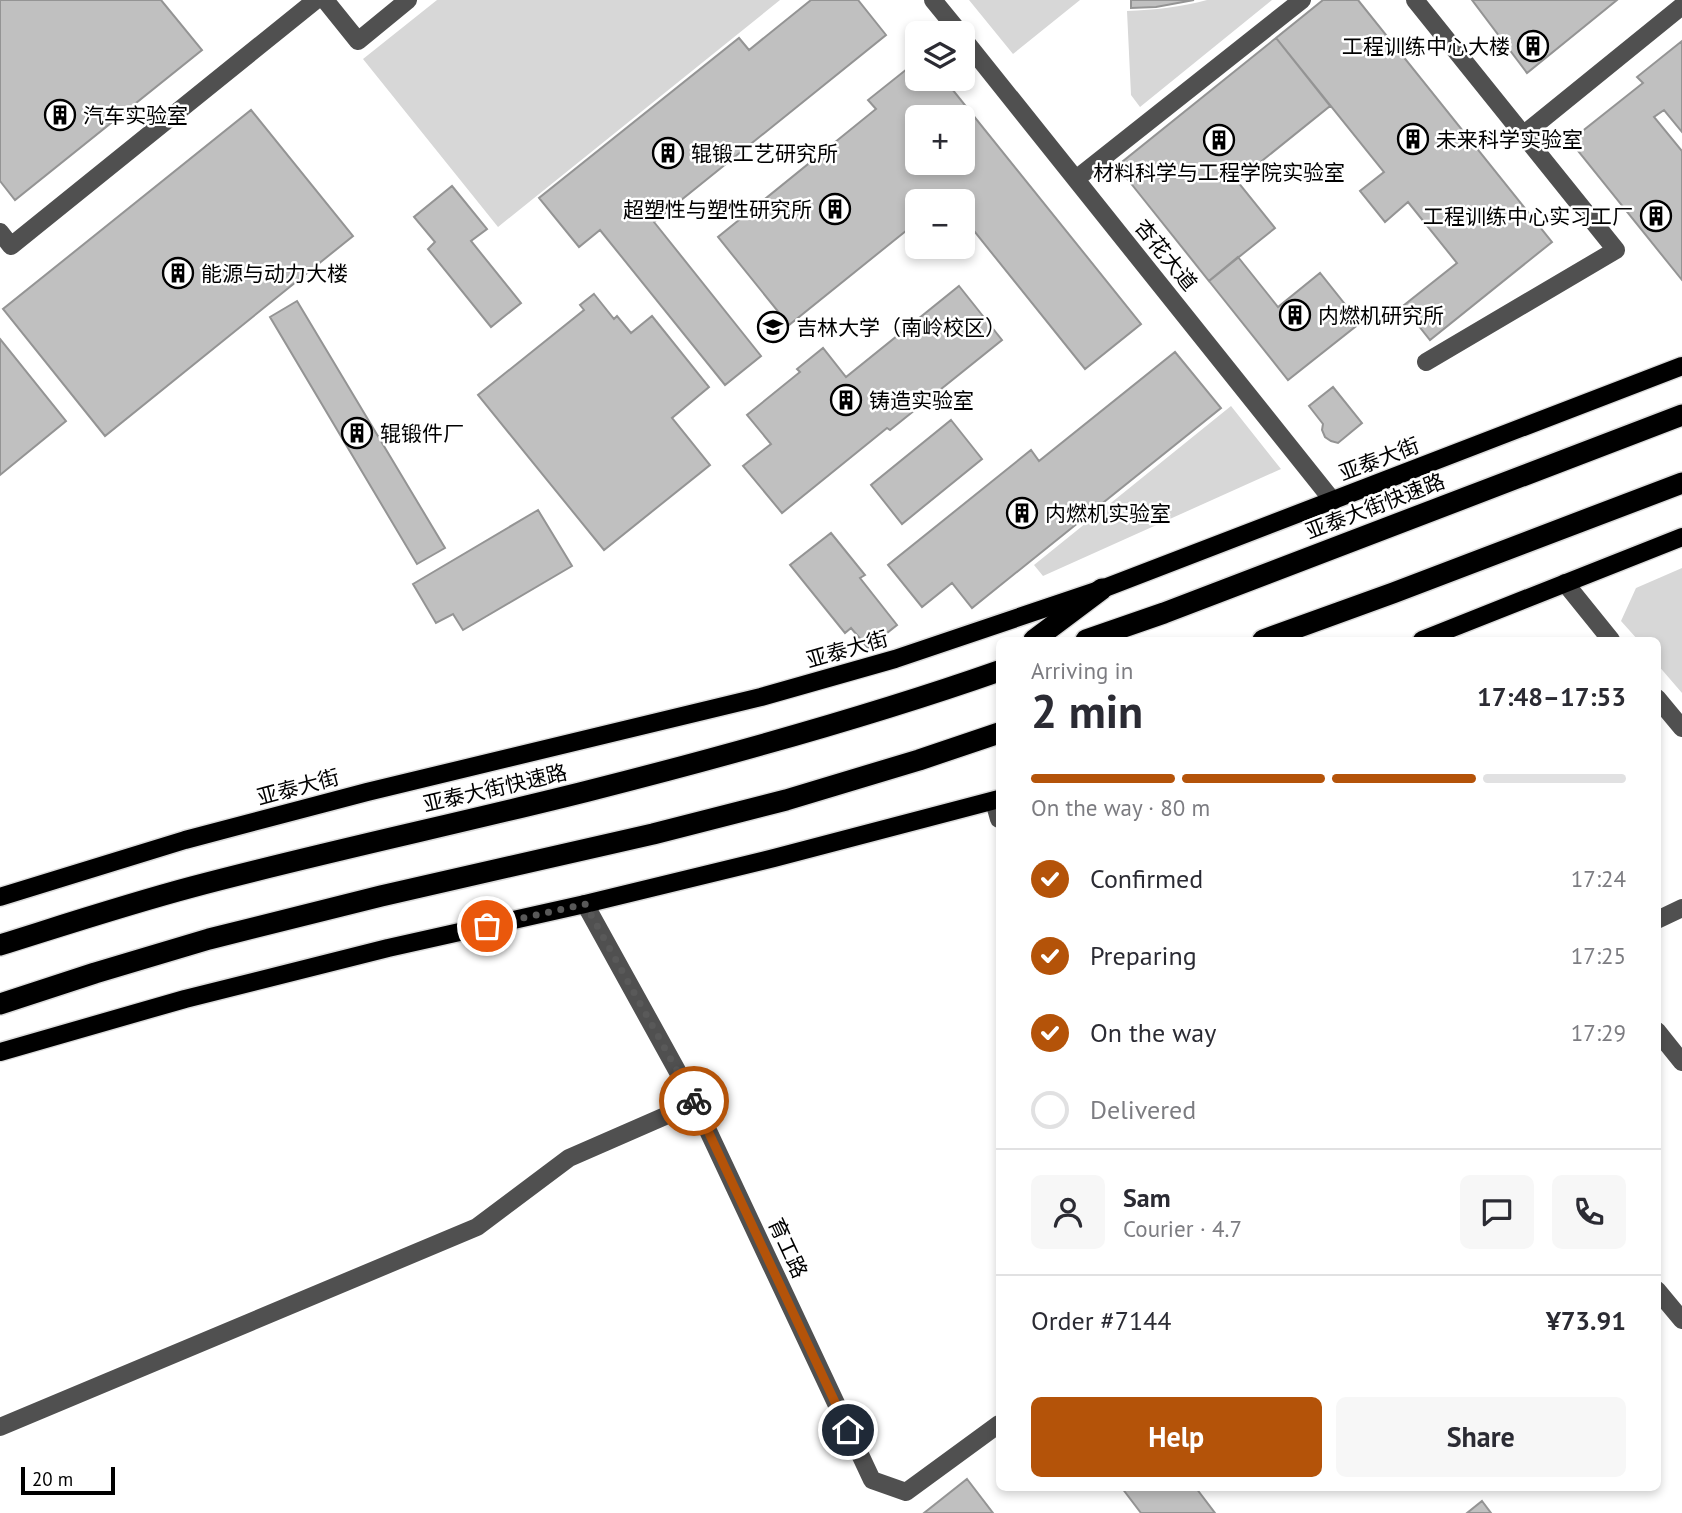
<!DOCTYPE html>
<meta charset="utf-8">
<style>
:root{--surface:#fff;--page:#f7f7f7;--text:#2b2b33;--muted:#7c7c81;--line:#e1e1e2;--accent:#b45309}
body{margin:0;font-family:"PT Sans","Noto Sans SC",sans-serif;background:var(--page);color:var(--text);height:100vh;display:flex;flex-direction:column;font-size:26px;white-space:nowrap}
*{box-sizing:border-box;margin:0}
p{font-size:23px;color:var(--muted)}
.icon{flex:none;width:38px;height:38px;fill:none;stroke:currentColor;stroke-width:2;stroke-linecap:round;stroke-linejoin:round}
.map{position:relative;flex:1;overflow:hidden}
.sheet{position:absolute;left:996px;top:637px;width:665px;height:854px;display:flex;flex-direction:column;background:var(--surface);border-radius:10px;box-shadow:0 4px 10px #0003}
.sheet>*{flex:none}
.tools{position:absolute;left:905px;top:21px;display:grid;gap:14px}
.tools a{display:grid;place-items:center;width:70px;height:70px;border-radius:10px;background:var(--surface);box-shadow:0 4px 10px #0003;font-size:35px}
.scale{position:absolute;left:21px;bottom:18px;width:94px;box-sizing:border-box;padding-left:7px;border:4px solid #000;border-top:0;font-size:19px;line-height:24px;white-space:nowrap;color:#000;-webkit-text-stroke:5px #fff;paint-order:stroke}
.pin{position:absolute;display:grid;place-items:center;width:60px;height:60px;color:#fff;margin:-30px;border:4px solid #fff;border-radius:50%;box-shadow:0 2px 7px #0007}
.courier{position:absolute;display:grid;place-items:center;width:70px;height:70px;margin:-35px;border:5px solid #b45309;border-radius:50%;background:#fff;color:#222;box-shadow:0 2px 9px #0007}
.headline em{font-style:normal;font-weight:800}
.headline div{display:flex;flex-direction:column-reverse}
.headline{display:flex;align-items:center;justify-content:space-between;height:119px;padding:0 35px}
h1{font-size:46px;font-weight:800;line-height:52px}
.bar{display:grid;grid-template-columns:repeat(4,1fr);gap:10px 7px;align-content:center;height:84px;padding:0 35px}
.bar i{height:9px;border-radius:5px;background:var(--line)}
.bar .current{background:var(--accent)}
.bar p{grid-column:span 4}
.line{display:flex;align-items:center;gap:18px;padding:0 35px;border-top:2px solid var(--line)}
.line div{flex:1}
.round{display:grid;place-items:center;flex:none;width:74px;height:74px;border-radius:10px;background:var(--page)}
ol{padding:0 35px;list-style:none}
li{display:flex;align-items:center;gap:21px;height:77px}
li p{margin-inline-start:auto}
li .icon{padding:7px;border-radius:50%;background:var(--accent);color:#fff;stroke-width:4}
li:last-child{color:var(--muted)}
li i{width:38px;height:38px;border:4px solid var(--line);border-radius:50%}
.action{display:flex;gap:14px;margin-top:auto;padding:14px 35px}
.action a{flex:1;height:80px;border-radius:10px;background:var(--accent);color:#fff;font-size:28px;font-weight:800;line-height:80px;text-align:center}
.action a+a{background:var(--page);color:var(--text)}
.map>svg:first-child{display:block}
.green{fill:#d7d7d7}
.building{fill:#c0c0c0;stroke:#949494;stroke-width:2;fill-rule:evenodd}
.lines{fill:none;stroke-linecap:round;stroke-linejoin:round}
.major-casing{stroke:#dbdbdb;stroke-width:21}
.highway-casing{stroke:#dbdbdb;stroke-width:24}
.minor{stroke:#505050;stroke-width:18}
.major{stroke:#000;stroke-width:18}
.highway{stroke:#000;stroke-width:21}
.done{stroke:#595959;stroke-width:7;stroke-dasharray:0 12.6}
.route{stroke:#b45309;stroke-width:9}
.labels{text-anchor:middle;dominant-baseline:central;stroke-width:5;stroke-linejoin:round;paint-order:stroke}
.poi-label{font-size:21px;fill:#000;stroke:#fff;text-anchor:start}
.street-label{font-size:21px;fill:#000;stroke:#fff}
</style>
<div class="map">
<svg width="1682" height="1513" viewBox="0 0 1682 1513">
<rect width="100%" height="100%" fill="#fff"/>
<path class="green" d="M437 0H780L498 227 363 59Z
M969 0H1080L1013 54Z
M1207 0H1272L1140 107 1131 95 1127 11C1155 10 1181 7 1207 0Z
M1231 406 1281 469 1043 576 1034 565Z
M1682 568V693L1657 664V640H1638L1621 621 1636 588Z"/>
<path class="building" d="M0 0H161L202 50 15 200 0 181Z
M811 0H858L886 35 654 222 761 356 725 385 600 230 579 247 539 198 739 38 749 50Z
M1131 0H1194L1156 7 1131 8Z
M1323 0H1358L1552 242 1430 340 1403 306 1457 263 1408 202 1385 222 1360 191 1384 172 1276 38Z
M1472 0H1617L1527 73Z
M1276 38 1330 106 1237 181 1275 228 1209 281 1117 166Z
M1682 41V132L1664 110 1654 117 1682 151V280L1570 141 1643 83 1637 77Z
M917 61V79H944L1141 324 1085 369 962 216V201H950L948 198 943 201H917V222L789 325 718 237 876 109 868 100ZM917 117H962V163H917Z
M251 110 353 236 105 436 3 309Z
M452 186 487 229 471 241 521 303 491 327 428 249 435 242 414 217Z
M1238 257 1278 307 1320 273 1360 323 1288 380 1209 281Z
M959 286 1002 340 890 430 887 428 782 513 743 466 771 444 747 415 800 372 797 369 823 348 846 377Z
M594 294 614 319 617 316 631 333 652 316 709 387 672 418 710 465 604 550 478 395 584 310 580 305Z
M297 301 445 548 417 564 270 317Z
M0 339 66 421 0 475Z
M1175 352 1221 408 972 608 952 583 922 607 888 565 1031 450 1039 461Z
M1333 387 1362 423 1338 443 1331 441 1325 437 1322 430 1323 424 1309 406Z
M951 420 982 459 902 524 871 485Z
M538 510 572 566 463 630 453 614 436 623 413 584Z
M831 533 865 575 860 578 897 625 868 648 851 628 845 633 790 565Z
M967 1479 993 1513H924Z
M1122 1488H1196L1215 1513H1141Z
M1482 1501 1491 1513H1467Z"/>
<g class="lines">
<g class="major-casing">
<path id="major" d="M1422 640 1682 537
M0 897 185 840 367 792 761 697 895 659 1102 589 1682 366
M0 1052 185 999 388 948 585 904 774 858 999 799"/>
</g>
<g class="highway-casing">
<path id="highway" d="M1034 640 1102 589
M1086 640 1164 613 1682 415
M1263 640 1393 593 1682 483
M0 945C64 925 128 904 192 887 324 852 457 824 588 791 726 756 865 718 999 671
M0 1004 95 973 209 939 381 896 653 834 786 800 919 760 999 733"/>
</g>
<path class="minor" d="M325 0 358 41 408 0
M933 0 960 33
M1415 0 1616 250 1426 362
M962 37 1333 501
M1523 135 1682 6
M1076 179 1302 0
M0 232 11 246 316 0
M1565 583 1611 640
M1657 698 1682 728
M994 801 999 819
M585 904 695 1103 872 1480 906 1492 999 1424
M1657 920 1682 908
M1657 1031 1682 1062
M1657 1290 1682 1320
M0 1427 477 1227 569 1158 695 1103"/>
<use href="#major" class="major"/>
<use href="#highway" class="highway"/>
</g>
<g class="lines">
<path class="done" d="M487 926 585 904 694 1101"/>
<path class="route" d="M694 1101 848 1430"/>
</g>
<defs>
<g id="building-ring" transform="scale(1.575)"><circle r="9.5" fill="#fff" stroke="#000" stroke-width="1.5"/><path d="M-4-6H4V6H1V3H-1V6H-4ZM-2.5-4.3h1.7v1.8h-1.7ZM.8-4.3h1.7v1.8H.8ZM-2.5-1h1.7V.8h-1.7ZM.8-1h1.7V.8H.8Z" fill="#000"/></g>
<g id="university-ring" transform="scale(1.575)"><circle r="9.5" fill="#fff" stroke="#000" stroke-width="1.5"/><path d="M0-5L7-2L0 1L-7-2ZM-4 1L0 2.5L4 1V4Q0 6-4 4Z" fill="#000"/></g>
</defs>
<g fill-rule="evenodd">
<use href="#building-ring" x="1533" y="46"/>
<use href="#building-ring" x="60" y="115"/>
<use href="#building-ring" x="1413" y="139"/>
<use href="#building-ring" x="1219" y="140"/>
<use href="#building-ring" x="668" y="153"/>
<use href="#building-ring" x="835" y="209"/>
<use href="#building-ring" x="1656" y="216"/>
<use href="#building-ring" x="178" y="273"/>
<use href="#building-ring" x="1295" y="315"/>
<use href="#university-ring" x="773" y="327"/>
<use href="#building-ring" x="846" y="400"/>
<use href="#building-ring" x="357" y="433"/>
<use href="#building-ring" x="1022" y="513"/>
</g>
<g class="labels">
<g class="poi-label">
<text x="1510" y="46" text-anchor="end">工程训练中心大楼</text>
<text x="83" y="115">汽车实验室</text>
<text x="1436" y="139">未来科学实验室</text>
<text x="691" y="153">辊锻工艺研究所</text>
<text x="1219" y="172" text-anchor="middle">材料科学与工程学院实验室</text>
<text x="812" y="209" text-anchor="end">超塑性与塑性研究所</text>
<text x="1633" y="216" text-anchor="end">工程训练中心实习工厂</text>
<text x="201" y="273">能源与动力大楼</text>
<text x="1318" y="315">内燃机研究所</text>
<text x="796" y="327">吉林大学（南岭校区）</text>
<text x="869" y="400">铸造实验室</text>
<text x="380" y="433">辊锻件厂</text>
<text x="1045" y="513">内燃机实验室</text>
</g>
<g class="street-label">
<text transform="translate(1166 255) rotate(51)">杏花大道</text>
<text transform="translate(1379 459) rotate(-21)">亚泰大街</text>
<text transform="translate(1375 506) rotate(-21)">亚泰大街快速路</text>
<text transform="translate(847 649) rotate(-16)">亚泰大街</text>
<text transform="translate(298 787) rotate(-15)">亚泰大街</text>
<text transform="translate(495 788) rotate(-13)">亚泰大街快速路</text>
<text transform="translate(788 1248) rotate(65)">育工路</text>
</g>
</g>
</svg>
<div class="tools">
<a><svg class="icon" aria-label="layers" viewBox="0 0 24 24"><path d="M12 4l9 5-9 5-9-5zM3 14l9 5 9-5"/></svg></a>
<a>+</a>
<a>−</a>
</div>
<div class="scale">20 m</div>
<div class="pin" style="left:487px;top:926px;background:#ea580c"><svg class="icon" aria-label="bag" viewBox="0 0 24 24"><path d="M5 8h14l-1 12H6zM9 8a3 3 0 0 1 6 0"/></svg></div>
<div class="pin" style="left:848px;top:1430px;background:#1f2937"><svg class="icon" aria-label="home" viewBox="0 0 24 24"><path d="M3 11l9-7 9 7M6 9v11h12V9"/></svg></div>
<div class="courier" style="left:694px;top:1101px"><svg class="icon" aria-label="bike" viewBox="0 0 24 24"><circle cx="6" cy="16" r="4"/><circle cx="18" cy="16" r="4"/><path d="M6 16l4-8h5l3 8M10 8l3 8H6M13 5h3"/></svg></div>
<section class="sheet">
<div class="headline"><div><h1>2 min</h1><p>Arriving in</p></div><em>17:48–17:53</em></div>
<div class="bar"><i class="current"></i><i class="current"></i><i class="current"></i><i></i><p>On the way · 80 m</p></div>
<ol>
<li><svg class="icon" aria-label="check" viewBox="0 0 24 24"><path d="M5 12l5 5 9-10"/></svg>Confirmed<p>17:24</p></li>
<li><svg class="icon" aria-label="check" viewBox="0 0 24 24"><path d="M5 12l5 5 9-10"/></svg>Preparing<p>17:25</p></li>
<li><svg class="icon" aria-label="check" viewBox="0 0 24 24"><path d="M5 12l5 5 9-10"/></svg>On the way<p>17:29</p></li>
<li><i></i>Delivered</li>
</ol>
<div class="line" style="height:126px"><a class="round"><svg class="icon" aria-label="person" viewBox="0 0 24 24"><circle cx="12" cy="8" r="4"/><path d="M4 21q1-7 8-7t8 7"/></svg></a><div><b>Sam</b><p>Courier · 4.7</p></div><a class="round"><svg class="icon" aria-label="chat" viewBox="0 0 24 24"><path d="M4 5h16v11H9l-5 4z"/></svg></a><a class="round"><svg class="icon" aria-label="phone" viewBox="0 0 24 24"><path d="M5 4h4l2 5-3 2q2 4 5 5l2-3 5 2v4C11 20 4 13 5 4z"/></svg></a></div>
<div class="line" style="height:91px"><div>Order #7144</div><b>¥73.91</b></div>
<div class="action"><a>Help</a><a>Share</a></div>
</section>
</div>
